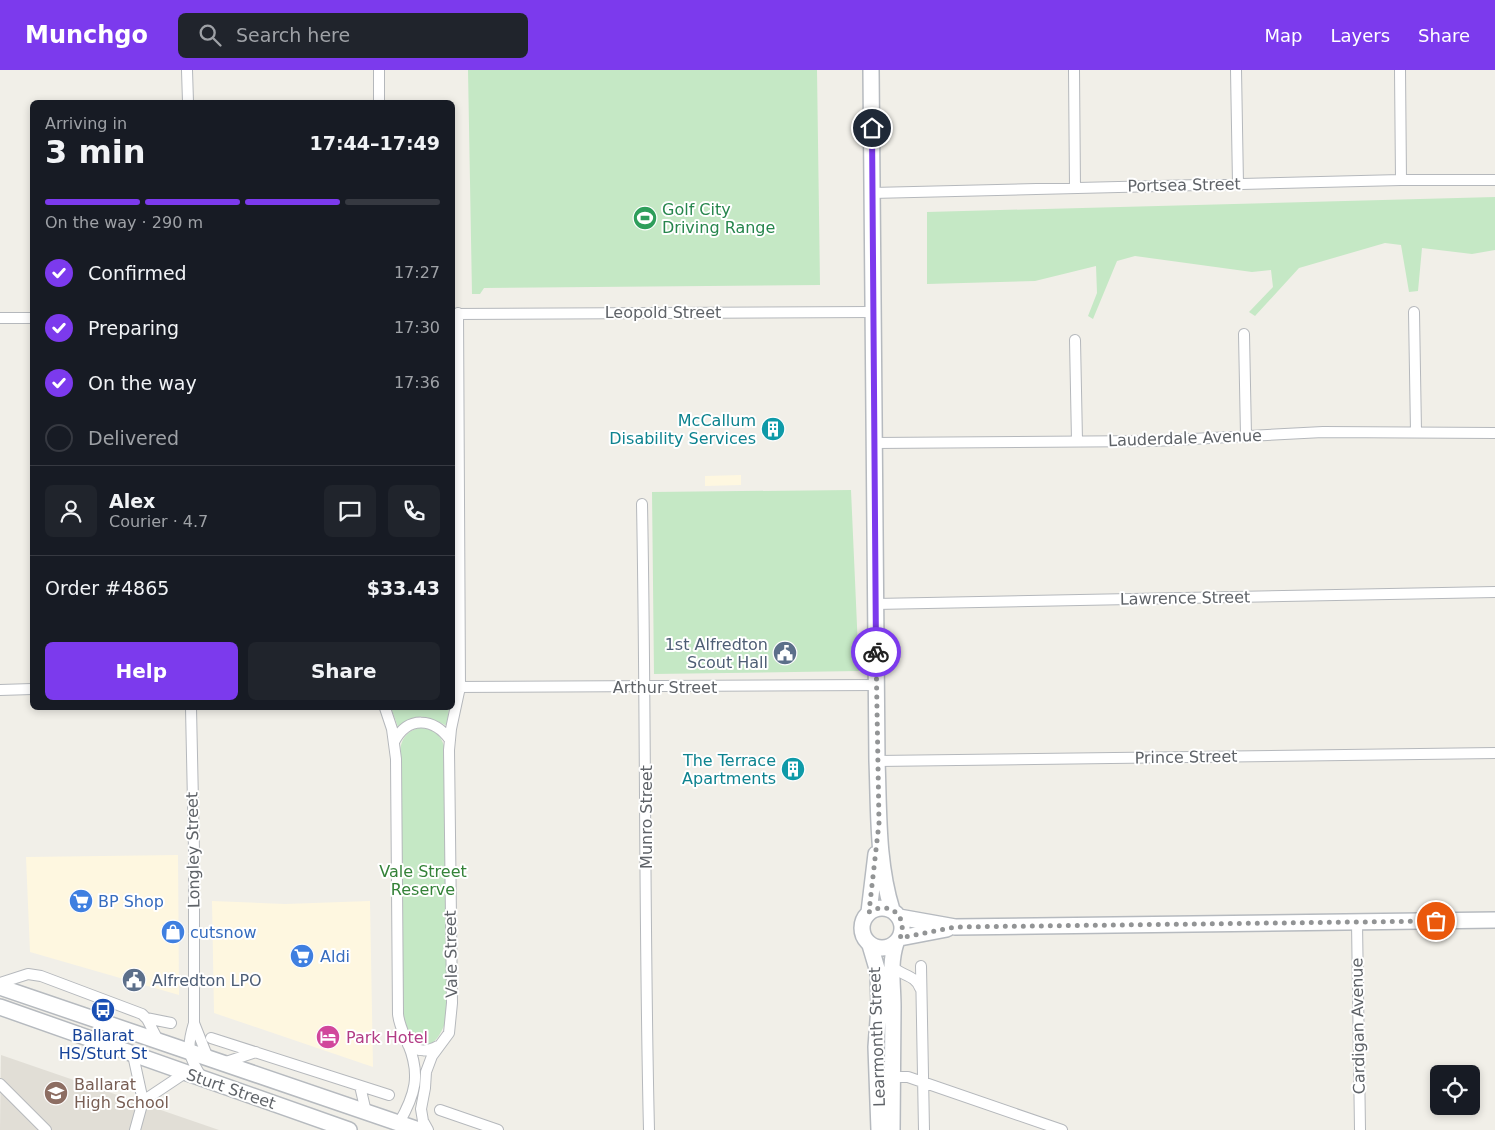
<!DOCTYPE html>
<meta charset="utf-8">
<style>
:root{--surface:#171b24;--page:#20242c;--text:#f1f3f6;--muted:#9ea1a6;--line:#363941;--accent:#7c3aed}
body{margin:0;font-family:"DejaVu Sans",sans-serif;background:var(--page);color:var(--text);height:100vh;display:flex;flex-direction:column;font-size:19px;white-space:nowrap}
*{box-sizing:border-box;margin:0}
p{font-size:16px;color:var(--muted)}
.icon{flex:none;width:28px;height:28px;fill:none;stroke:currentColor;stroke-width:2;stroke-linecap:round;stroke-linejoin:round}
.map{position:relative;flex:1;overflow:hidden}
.side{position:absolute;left:30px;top:30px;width:425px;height:610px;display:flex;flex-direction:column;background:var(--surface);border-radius:8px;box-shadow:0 2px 8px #0003}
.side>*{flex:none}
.buttons{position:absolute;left:1430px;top:995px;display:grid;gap:10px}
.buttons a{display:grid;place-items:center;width:50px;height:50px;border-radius:8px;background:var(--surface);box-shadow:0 2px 8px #0003;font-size:25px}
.pin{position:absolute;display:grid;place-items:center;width:42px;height:42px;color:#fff;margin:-21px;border:2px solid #fff;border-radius:50%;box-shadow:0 1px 5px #0007}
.courier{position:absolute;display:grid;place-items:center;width:50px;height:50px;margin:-25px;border:4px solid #7c3aed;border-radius:50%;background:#fff;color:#222;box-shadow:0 1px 6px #0007}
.summary em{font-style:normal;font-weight:700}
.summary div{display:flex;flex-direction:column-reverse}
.summary{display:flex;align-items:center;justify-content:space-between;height:85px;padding:0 15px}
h1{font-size:32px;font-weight:700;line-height:38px}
.bar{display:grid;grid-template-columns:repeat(4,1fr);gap:8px 5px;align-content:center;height:60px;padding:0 15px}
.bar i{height:6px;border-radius:4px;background:var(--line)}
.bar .active{background:var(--accent)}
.bar p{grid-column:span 4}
.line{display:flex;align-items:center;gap:12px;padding:0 15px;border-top:1px solid var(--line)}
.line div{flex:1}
.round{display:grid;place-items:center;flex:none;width:52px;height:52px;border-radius:8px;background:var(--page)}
ol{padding:0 15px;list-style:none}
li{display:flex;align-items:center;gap:15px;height:55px}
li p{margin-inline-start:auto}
li .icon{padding:5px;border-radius:50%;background:var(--accent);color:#fff;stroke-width:4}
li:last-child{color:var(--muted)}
li i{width:28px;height:28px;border:2px solid var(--line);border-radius:50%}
.primary-button{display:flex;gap:10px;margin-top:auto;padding:10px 15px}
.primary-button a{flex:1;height:58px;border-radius:8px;background:var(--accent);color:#fff;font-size:20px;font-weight:700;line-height:58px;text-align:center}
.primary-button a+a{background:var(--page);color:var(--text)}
header{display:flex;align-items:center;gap:30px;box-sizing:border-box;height:70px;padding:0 25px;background:var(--accent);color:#fff}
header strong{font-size:24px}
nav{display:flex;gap:28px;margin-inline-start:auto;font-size:18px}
.search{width:350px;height:45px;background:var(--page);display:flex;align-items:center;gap:12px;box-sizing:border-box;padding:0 18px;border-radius:8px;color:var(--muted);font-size:19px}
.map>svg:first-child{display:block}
.commercial{fill:#fef7e0}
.education{fill:#e1ded6}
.green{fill:#c5e8c5}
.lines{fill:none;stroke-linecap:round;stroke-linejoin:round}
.street-casing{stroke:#b5b8bc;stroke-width:12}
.secondary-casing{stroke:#b6babf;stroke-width:18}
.street{stroke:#fff;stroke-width:10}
.secondary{stroke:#fff;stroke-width:15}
.done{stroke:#929495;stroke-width:5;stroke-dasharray:0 9}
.route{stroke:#7c3aed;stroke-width:6}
.labels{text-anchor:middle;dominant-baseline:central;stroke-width:4;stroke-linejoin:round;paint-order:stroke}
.street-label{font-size:16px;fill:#5f6368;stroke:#fff}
.leisure-label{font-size:16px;fill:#27864d;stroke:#fff;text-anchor:start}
.culture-label{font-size:16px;fill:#0d838f;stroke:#fff;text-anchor:end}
.service-label{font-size:16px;fill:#4e5e75;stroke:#fff;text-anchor:end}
.park-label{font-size:16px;fill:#348238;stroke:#fff}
.shop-label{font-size:16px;fill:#366cbe;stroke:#fff;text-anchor:start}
.transit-label{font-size:16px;fill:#164399;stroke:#fff}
.hotel-label{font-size:16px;fill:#b23c85;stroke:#fff;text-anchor:start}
.education-label{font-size:16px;fill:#785e54;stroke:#fff;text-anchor:start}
</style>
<header>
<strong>Munchgo</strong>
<div class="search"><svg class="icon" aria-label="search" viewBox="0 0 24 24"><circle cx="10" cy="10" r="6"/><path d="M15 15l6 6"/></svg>Search here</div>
<nav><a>Map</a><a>Layers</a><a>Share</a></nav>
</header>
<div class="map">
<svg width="1495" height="1060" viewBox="0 0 1495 1060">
<rect width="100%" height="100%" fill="#f1efe8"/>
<path class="commercial" d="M741 405V415L705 416V406Z
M178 785 179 925 30 882 26 787Z
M370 831 373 997 214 943 212 831 285 834Z"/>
<path class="education" d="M1 985 219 1060H0Z"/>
<path class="green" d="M468 0H817L820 215 484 218 480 224H472Z
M1495 127V180L1472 184 1422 178 1418 221 1409 222 1401 175 1385 173 1299 198 1255 246 1249 242 1273 217 1271 200 1252 202 1135 186 1117 191 1093 249 1088 246 1097 223 1096 196 1035 211 927 214V142Z
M851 420 859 601 654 604 652 422Z
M391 638H449L447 656C427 646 418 641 398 657Z
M418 658C433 658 443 665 445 681L447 946C444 961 429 990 411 969 405 961 404 949 402 939L400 682C401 669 406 662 418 658Z"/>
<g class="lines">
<g class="street-casing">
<path id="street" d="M187 0 188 32
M379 0V32
M1074 0 1075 118
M1236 0 1238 114
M1400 0 1401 110
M872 123 1401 110H1495
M1414 242 1416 362
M452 244 873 242
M0 248H32
M1244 264 1246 366
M1075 270 1077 371
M874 373 1154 371 1323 362 1495 363
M642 434C646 643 644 852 649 1060
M875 534 1495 522
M452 617 877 615
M0 620 32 619
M191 638 194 780V953C186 979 188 987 203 1009
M385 638 392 659 396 689 398 944C399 955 404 964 408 974 421 1005 415 1025 399 1053
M394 672C408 645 434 648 450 670
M877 691 1495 683
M1357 852 1360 1060
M891 895C900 906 915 904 920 918
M921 896 924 1060
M0 913 28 904 41 906 142 944 147 949 159 972
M146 948 171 953
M194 953 208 988
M211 968 389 1025
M408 975C419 982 427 982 438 976
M133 985 143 1031 135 1060
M223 993 256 982
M887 1007H908L1062 1060
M0 1014 46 1060
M360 1016 366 1042
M143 1031 185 1003
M440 1040 498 1060
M428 1060 423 1051 421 1039 425 1018 426 1002 432 986 449 963 452 933 449 680 451 659 460 617 458 243"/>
</g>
<g class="secondary-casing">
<path id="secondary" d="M871 0 877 691C879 740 877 792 892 840
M862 858a20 20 0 1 1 40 0a20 20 0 1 1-40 0Z
M869 842 876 784
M899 847 955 857 1495 850
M900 868 947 859
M870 875 878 902 879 937 876 977 879 1060
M0 917 419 1060
M0 937 349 1060
M892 1060C892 1019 893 978 893 937 893 915 889 894 896 873"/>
</g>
<use href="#street" class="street"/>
<use href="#secondary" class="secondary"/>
</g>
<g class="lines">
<path class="done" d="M876 582 879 753 869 842C889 830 909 846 900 868L955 857 1436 851"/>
<path class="route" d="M872 58 876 582"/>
</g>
<defs>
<g id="stadium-disc" transform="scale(1.25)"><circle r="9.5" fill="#2e9e5b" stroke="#fff"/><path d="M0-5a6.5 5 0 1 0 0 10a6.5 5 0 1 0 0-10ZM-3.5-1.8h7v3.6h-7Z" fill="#fff"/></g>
<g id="building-disc" transform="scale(1.25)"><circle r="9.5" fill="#0f9aa8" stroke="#fff"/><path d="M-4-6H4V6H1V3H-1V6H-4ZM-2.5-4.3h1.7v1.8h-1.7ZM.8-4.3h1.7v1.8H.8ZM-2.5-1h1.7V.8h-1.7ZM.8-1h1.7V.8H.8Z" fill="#fff"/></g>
<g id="civic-disc" transform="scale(1.25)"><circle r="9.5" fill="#5c6f8a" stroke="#fff"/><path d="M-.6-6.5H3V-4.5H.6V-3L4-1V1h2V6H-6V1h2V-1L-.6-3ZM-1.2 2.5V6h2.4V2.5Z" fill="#fff"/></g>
<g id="supermarket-disc" transform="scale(1.25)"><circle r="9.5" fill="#3f7fe0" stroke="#fff"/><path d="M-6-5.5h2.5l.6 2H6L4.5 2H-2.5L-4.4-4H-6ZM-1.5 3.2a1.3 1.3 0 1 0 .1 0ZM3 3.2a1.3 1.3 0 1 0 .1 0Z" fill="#fff"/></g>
<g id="shop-disc" transform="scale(1.25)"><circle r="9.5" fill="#3f7fe0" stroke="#fff"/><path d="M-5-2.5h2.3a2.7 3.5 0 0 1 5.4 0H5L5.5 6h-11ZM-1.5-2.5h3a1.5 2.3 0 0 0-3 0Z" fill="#fff"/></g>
<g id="bus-disc" transform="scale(1.25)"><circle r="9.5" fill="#1a4fb4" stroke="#fff"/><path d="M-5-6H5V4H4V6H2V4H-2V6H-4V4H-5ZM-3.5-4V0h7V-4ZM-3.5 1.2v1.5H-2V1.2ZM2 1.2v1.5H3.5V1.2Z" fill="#fff"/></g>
<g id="hotel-disc" transform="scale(1.25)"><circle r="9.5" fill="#d1479c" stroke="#fff"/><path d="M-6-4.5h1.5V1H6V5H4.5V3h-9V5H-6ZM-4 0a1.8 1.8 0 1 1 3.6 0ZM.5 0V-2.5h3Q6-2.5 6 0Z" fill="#fff"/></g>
<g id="school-disc" transform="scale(1.25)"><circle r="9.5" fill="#8d6e63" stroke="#fff"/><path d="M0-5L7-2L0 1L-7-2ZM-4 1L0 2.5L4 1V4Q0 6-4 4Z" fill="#fff"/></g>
</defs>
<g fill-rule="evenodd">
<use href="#stadium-disc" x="645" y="148"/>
<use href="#building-disc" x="773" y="359"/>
<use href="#civic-disc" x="785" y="583"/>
<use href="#building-disc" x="793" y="699"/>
<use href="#supermarket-disc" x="81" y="831"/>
<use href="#shop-disc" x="173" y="862"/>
<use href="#supermarket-disc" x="302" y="886"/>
<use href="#civic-disc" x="134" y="910"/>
<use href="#bus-disc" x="103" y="940"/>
<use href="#hotel-disc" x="328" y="967"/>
<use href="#school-disc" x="56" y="1023"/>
</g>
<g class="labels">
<g class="street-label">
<text transform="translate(1184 115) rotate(-1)">Portsea Street</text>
<text x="663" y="242">Leopold Street</text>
<text transform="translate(1185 368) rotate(-2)">Lauderdale Avenue</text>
<text transform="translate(1185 528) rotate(-1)">Lawrence Street</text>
<text x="665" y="617">Arthur Street</text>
<text transform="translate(1186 687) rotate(-1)">Prince Street</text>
<text transform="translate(646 747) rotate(-90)">Munro Street</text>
<text transform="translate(193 780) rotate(-91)">Longley Street</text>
<text transform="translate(451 884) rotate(-91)">Vale Street</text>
<text transform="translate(1358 956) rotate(-91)">Cardigan Avenue</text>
<text transform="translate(877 967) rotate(-92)">Learmonth Street</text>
<text transform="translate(231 1019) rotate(19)">Sturt Street</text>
</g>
<g class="leisure-label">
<text x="662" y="139">Golf City<tspan x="662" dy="18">Driving Range</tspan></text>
</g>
<g class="culture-label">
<text x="756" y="350">McCallum<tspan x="756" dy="18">Disability Services</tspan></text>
<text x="776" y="690">The Terrace<tspan x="776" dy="18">Apartments</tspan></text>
</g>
<g class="service-label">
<text x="768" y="574">1st Alfredton<tspan x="768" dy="18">Scout Hall</tspan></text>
<text x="152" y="910" text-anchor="start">Alfredton LPO</text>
</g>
<g class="park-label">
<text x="423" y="801">Vale Street<tspan x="423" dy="18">Reserve</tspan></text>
</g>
<g class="shop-label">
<text x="98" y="831">BP Shop</text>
<text x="190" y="862">cutsnow</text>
<text x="320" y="886">Aldi</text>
</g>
<g class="transit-label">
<text x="103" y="965">Ballarat<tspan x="103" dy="18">HS/Sturt St</tspan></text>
</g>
<g class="hotel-label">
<text x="346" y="967">Park Hotel</text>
</g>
<g class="education-label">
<text x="74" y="1014">Ballarat<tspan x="74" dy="18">High School</tspan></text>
</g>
</g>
</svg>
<div class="buttons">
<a><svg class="icon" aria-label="locate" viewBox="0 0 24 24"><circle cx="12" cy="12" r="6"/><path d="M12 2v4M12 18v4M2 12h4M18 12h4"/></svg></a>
</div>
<div class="pin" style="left:1436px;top:851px;background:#ea580c"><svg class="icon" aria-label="bag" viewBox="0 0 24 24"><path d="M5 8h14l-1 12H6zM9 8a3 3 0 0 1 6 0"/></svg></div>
<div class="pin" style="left:872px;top:58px;background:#1f2937"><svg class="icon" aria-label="home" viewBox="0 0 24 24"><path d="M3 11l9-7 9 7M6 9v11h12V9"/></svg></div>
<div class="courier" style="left:876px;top:582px"><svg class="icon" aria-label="bike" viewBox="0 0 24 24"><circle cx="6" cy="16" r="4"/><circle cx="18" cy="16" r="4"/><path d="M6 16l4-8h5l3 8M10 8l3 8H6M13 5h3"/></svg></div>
<section class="side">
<div class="summary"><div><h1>3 min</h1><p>Arriving in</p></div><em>17:44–17:49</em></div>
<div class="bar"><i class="active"></i><i class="active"></i><i class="active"></i><i></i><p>On the way · 290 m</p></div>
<ol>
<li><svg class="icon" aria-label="check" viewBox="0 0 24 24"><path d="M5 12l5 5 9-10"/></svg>Confirmed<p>17:27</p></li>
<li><svg class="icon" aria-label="check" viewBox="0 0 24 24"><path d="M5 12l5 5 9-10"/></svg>Preparing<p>17:30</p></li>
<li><svg class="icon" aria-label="check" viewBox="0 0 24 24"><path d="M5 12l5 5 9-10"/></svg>On the way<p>17:36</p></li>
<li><i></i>Delivered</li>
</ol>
<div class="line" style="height:90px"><a class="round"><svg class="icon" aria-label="person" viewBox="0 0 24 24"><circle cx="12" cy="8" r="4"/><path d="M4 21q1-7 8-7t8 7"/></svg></a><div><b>Alex</b><p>Courier · 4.7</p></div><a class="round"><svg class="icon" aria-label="chat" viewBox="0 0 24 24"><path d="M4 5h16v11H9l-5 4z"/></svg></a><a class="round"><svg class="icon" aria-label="phone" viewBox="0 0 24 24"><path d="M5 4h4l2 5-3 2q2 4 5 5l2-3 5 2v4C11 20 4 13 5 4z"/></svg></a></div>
<div class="line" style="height:65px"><div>Order #4865</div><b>$33.43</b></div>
<div class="primary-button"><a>Help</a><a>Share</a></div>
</section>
</div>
